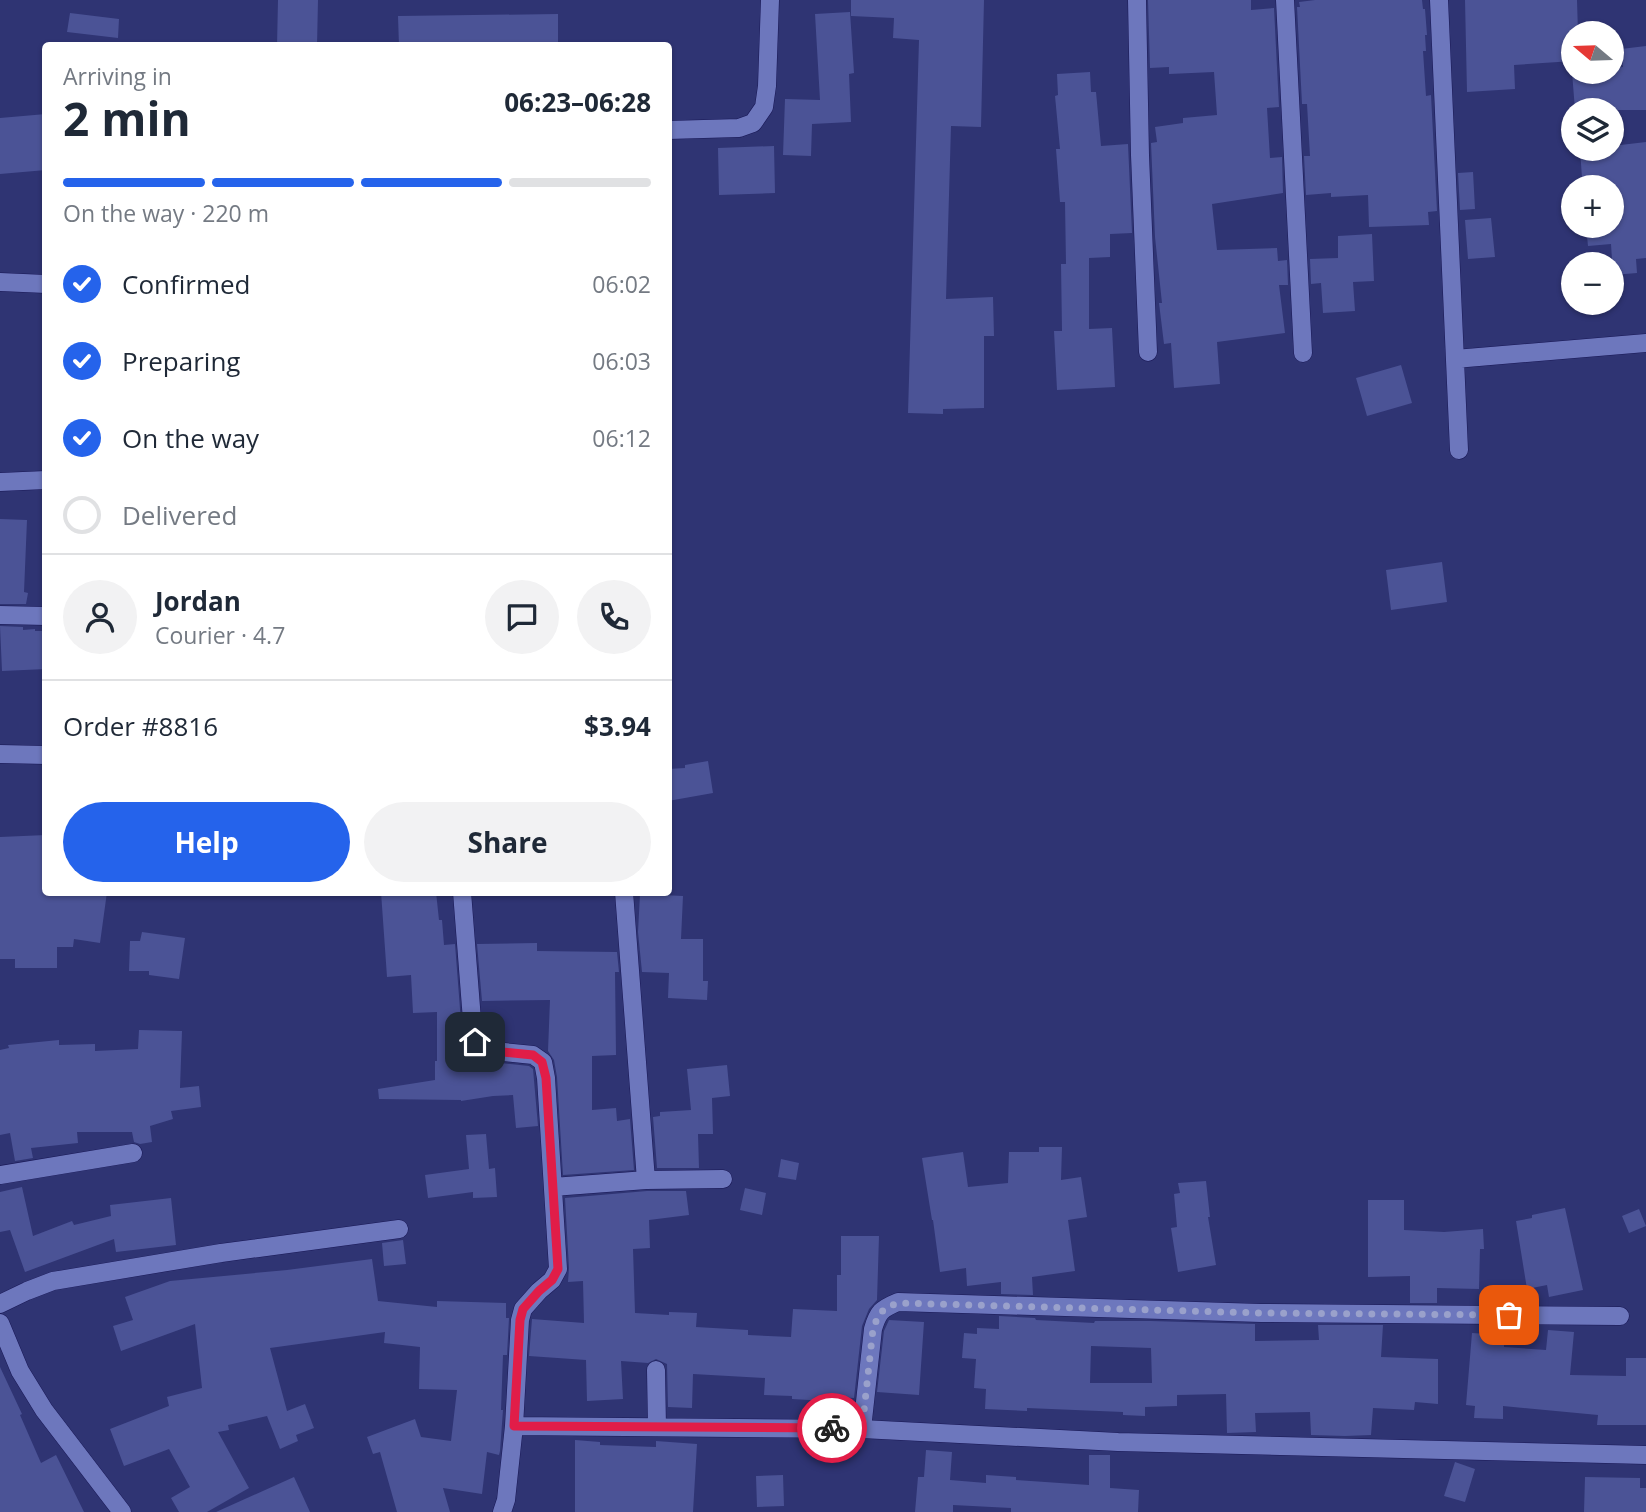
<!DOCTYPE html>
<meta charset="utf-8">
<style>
:root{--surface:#fff;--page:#f2f2f3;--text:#1f2937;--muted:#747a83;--line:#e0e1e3;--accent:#2563eb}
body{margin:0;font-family:"Open Sans",sans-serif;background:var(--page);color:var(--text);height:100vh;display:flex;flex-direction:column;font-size:26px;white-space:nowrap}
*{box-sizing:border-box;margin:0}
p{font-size:23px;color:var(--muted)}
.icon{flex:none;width:38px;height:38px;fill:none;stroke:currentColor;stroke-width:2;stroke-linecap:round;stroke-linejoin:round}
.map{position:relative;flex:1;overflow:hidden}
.panel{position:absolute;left:42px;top:42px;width:630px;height:854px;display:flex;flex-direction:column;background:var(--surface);border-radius:7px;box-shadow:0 2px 5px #0004}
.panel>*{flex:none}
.needle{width:46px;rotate:289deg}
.buttons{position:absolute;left:1561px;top:21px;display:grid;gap:14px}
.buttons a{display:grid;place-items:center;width:63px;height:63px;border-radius:50%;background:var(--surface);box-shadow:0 2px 5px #0004;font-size:35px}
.pin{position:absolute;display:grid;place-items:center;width:60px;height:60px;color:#fff;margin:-30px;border-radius:14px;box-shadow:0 4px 10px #0006}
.courier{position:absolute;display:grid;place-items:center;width:70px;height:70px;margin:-35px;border:5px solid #e11d48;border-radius:50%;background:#fff;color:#222;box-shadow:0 2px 9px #0007}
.overview em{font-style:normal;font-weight:700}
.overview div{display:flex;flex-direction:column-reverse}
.overview{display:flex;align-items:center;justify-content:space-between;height:119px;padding:0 21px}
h1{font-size:46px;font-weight:700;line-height:52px}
.bar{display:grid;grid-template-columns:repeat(4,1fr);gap:10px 7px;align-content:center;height:84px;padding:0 21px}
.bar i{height:9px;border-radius:5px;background:var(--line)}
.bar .on{background:var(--accent)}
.bar p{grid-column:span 4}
.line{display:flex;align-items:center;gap:18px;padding:0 21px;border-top:2px solid var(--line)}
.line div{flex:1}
.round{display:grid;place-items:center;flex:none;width:74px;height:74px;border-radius:37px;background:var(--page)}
ol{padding:0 21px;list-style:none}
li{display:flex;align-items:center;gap:21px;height:77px}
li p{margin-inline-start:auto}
li .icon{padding:7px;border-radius:50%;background:var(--accent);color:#fff;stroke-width:4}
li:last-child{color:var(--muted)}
li i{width:38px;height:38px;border:4px solid var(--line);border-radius:50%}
.action{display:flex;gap:14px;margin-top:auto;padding:14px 21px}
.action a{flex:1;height:80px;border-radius:42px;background:var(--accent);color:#fff;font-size:28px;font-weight:700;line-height:80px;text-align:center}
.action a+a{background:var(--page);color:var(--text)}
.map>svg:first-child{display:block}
.building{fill:#4b5396;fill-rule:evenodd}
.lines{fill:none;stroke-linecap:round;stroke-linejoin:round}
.minor-casing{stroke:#191856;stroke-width:19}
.minor{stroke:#6d77bd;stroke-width:18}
.done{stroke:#9aa1cb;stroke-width:7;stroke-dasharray:0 12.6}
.route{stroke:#e11d48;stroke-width:9}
</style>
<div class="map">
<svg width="1646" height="1512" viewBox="0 0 1646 1512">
<rect width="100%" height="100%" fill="#2f3473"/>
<path class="building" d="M278 0H318L317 46H277Z
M851 0H984L981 127 951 126 946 299 993 297 994 336H984V408L943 409V414L908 413 919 40 893 38 894 18 851 16Z
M1148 0H1251V10L1274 8 1279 107 1267 108 1270 158 1282 157 1283 193 1212 204 1217 250 1277 248 1278 261 1287 260 1288 285H1279L1285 333 1217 342 1220 384 1174 388 1171 343 1164 344 1159 303H1162L1155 237 1151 143 1157 142 1155 127 1183 123V118L1217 115 1214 72 1169 74V67L1150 68Z
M1315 0H1422L1423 9H1425L1427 35H1425L1426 51H1423L1426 96 1431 95 1437 211 1428 212 1429 225 1369 227 1368 195 1331 197V193L1306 195 1304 156H1310L1307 104H1302L1297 7H1300L1299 2Z
M1465 0H1577L1578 33H1573V61L1514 65 1515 89 1467 92Z
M850 12 854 73 849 74 851 122 812 124 811 156 783 155 785 99 820 100 815 14Z
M70 13 119 19 118 38 67 32Z
M558 14V46H399L398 16Z
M1646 46V110H1575L1572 72H1612V68L1623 67 1621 49Z
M1090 72 1091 92H1096L1101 146 1128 144 1132 233 1110 234V257L1089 258V329L1112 328 1115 387 1057 390 1054 331H1062L1061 264H1066L1065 202H1060L1056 149H1060L1055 96 1058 95 1057 74Z
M46 114V170L0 174V118Z
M1646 142V258L1636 259 1637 273 1613 275 1611 244 1588 246 1586 226H1612V187H1584L1583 178H1582L1580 149H1612V146Z
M774 146 775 193 719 195 718 148Z
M1473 172 1475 209 1460 210 1458 173Z
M1491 218 1495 257 1468 259 1465 220Z
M1372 234 1374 281 1353 282 1355 311 1323 313 1321 283 1311 284 1310 259 1338 258V236Z
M1401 365 1412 403 1367 416 1356 378Z
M0 519 27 520 24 592 28 593 26 604H0Z
M1442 562 1447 602 1391 610 1386 570Z
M0 626 23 627V630L35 629V631H46V669L2 671Z
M708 761 713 793 668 801V769L685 768V765Z
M46 835V892H107L100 943 74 939 73 947H57V968H15V959H0V837Z
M381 892H436L439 920H442L444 945 455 944 461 1022 464 1044 469 1052 470 1062 481 1061 529 1066 533 1069 538 1126 516 1128 513 1095 493 1096 461 1101V1100L379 1099 378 1089 435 1080V1061H437V1012L413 1013 411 975 387 977Z
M640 894 683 896 681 939H703V981H708L707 1000 668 998 669 973 642 972 638 932Z
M142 932 185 938 179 979 149 975V971H129L130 941H140Z
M537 943V951L617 952 619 972H615L616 1055 592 1056V1110L616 1108 617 1121 630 1119 634 1170 563 1175 557 1077 554 1060 548 1051 550 1000 482 1001 477 944Z
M139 1030 182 1031 180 1088 199 1086 201 1107 171 1111 173 1119 150 1126 152 1142 140 1144 134 1142 132 1132H77L78 1143 31 1148 33 1158 15 1161 10 1133 0 1135V1050L9 1048 8 1045 59 1040V1045L95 1044V1051L138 1049Z
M727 1065 730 1096 712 1098 713 1134H698L699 1168H657L653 1117 660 1116V1112L691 1110 687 1069Z
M486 1134 489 1169 495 1168 497 1197 473 1198V1192L428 1198 425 1175 469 1169 466 1135Z
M1039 1147H1062L1061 1180 1081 1177 1087 1217 1068 1220 1075 1271 1032 1277 1033 1295 1001 1294V1282L967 1286 966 1268 940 1272 933 1220H932L922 1158 963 1152 968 1187 1008 1183 1009 1152H1039Z
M781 1159 799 1163 796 1180 778 1177Z
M1206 1181 1210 1217H1208L1216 1265 1178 1272 1171 1228 1177 1227 1174 1194 1180 1193 1178 1183Z
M22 1187 33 1236 72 1221 74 1225 111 1216 110 1205 171 1198 176 1245 116 1252 114 1239 25 1272 10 1230 0 1232V1192Z
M745 1188 766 1193 762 1215 740 1210Z
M647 1191H686L689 1215 649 1220 650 1248 633 1249 635 1313 669 1315V1312L697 1313 696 1327 748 1330V1335L791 1337 793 1309 837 1311V1275H841V1236H879L877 1300 869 1309 862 1326 854 1398 826 1397V1401L792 1399V1396L764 1395 765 1378 693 1374 692 1408 668 1407 667 1364 656 1359 648 1363 621 1361 623 1399 587 1401 586 1360 529 1356 532 1319 584 1323 583 1281 568 1282 569 1268 565 1198Z
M1368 1200H1404V1230L1444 1232 1483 1229 1484 1249H1480L1479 1289 1437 1288V1303H1410V1276L1368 1277Z
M1565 1208 1583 1290 1549 1297 1547 1285 1527 1289 1516 1221 1532 1218V1215Z
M1639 1209 1646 1226 1629 1233 1622 1216Z
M403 1240 406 1264 384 1266 382 1243Z
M372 1259 378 1301 437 1307V1301L506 1303V1318H509L507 1355H503L501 1410H503L500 1451 499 1455 487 1452 482 1494 443 1488 450 1512H397L380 1452 373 1454 367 1437 415 1419 421 1437 451 1441 457 1390 419 1389 420 1347 384 1343 385 1332 270 1348 287 1411 305 1404 314 1428 296 1435 298 1441 280 1449 267 1416 228 1425 229 1430 218 1432 249 1488 207 1512H179L171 1498 190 1487 169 1449 124 1466 110 1429 169 1406 167 1397 202 1388 195 1324 121 1351 113 1326 133 1320 125 1297 170 1281 287 1270Z
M999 1316 1035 1318 1036 1320 1094 1323 1095 1321H1151L1255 1324V1341L1319 1340 1318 1325H1383L1381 1357 1438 1359V1404L1415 1402 1414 1410 1373 1408 1371 1435 1345 1436 1311 1435 1310 1412 1255 1413 1256 1432 1227 1433 1226 1394 1177 1395V1406L1145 1407V1416L1123 1415V1412L1027 1408V1411L985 1409 986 1389 974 1388 976 1359 962 1358 964 1333 977 1334V1328L999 1329ZM1091 1346 1151 1348 1152 1383H1090Z
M889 1320 924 1322 919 1395 877 1392 884 1331Z
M1548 1330 1574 1332 1570 1375 1626 1376V1358H1646V1425H1597L1598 1415 1503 1406V1419L1474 1418 1475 1406 1466 1405 1472 1333 1504 1335V1347L1546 1350Z
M0 1367 22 1414 20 1415 41 1463 56 1455 84 1512H0Z
M575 1440 600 1442V1445L656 1447V1441L697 1444 693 1512H575Z
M926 1450 952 1452 950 1480 986 1483V1475L1016 1477V1480L1089 1485V1455H1110V1488L1139 1490 1138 1512H1011V1508L953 1505V1512H915L918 1477H924Z
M1455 1462 1475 1469 1465 1502 1444 1496Z
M783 1475 784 1506 757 1507 756 1476Z
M294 1477 310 1512H216Z
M1585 1477 1640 1478V1488H1646V1512H1584Z"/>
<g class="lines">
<g class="minor-casing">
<path id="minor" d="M1137 0 1140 155 1148 352
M1285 0 1303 353
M1439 0 1459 450
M668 130 739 128 753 123 764 107 767 86 770 0
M0 282 46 284
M1455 359 1646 343
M0 482 46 480
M0 615 46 616
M0 754 46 755
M462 892 472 1020 475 1042 484 1050 533 1055 543 1062 546 1078 558 1269 552 1280 539 1291 523 1309 520 1320 514 1426
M624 892 646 1180
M0 1175 133 1153
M553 1187 646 1180 723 1179
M0 1304 27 1291 53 1281 221 1253 399 1229
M0 1323 20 1371 44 1410 122 1512
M656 1370 657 1427
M862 1429 1118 1442 1646 1455
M502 1512 506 1500 514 1426 862 1429 873 1329C878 1312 881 1309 898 1302L1261 1313 1620 1316"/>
</g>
<use href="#minor" class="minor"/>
</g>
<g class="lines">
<path class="done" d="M832 1428 862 1429 873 1329C879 1313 881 1309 898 1303L1261 1313 1509 1315"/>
<path class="route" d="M475 1042 484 1050 533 1055 542 1062 546 1078 558 1269 552 1280 539 1291 523 1309 520 1320 514 1426 832 1428"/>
</g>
</svg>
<div class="buttons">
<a><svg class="needle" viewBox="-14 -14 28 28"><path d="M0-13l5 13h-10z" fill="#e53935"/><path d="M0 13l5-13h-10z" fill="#747a83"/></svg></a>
<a><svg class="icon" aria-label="layers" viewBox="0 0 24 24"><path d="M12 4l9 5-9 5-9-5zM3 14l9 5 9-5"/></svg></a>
<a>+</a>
<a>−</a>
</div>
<div class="pin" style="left:1509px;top:1315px;background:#ea580c"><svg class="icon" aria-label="bag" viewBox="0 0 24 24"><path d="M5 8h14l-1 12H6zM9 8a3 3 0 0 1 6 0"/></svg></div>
<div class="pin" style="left:475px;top:1042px;background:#1f2937"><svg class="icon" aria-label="home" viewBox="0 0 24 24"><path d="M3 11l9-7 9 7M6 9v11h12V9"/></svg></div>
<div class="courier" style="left:832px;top:1428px"><svg class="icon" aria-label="bike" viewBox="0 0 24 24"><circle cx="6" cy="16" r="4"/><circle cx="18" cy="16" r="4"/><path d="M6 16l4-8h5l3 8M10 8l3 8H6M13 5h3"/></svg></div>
<section class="panel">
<div class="overview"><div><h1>2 min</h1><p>Arriving in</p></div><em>06:23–06:28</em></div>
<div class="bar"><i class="on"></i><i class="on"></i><i class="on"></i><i></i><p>On the way · 220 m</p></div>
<ol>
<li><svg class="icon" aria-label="check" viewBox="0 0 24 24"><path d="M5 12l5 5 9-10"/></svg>Confirmed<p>06:02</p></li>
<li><svg class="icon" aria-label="check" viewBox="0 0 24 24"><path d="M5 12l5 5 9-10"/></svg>Preparing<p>06:03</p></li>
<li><svg class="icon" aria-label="check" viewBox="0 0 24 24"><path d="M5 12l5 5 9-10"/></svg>On the way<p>06:12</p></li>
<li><i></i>Delivered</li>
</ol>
<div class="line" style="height:126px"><a class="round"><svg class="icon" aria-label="person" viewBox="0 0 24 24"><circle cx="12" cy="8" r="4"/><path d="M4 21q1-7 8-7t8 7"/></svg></a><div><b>Jordan</b><p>Courier · 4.7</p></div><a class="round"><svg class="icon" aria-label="chat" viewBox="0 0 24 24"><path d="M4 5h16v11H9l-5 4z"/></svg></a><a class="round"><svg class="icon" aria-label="phone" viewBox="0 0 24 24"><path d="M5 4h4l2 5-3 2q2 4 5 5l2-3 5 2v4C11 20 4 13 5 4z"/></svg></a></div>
<div class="line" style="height:91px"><div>Order #8816</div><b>$3.94</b></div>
<div class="action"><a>Help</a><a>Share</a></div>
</section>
</div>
